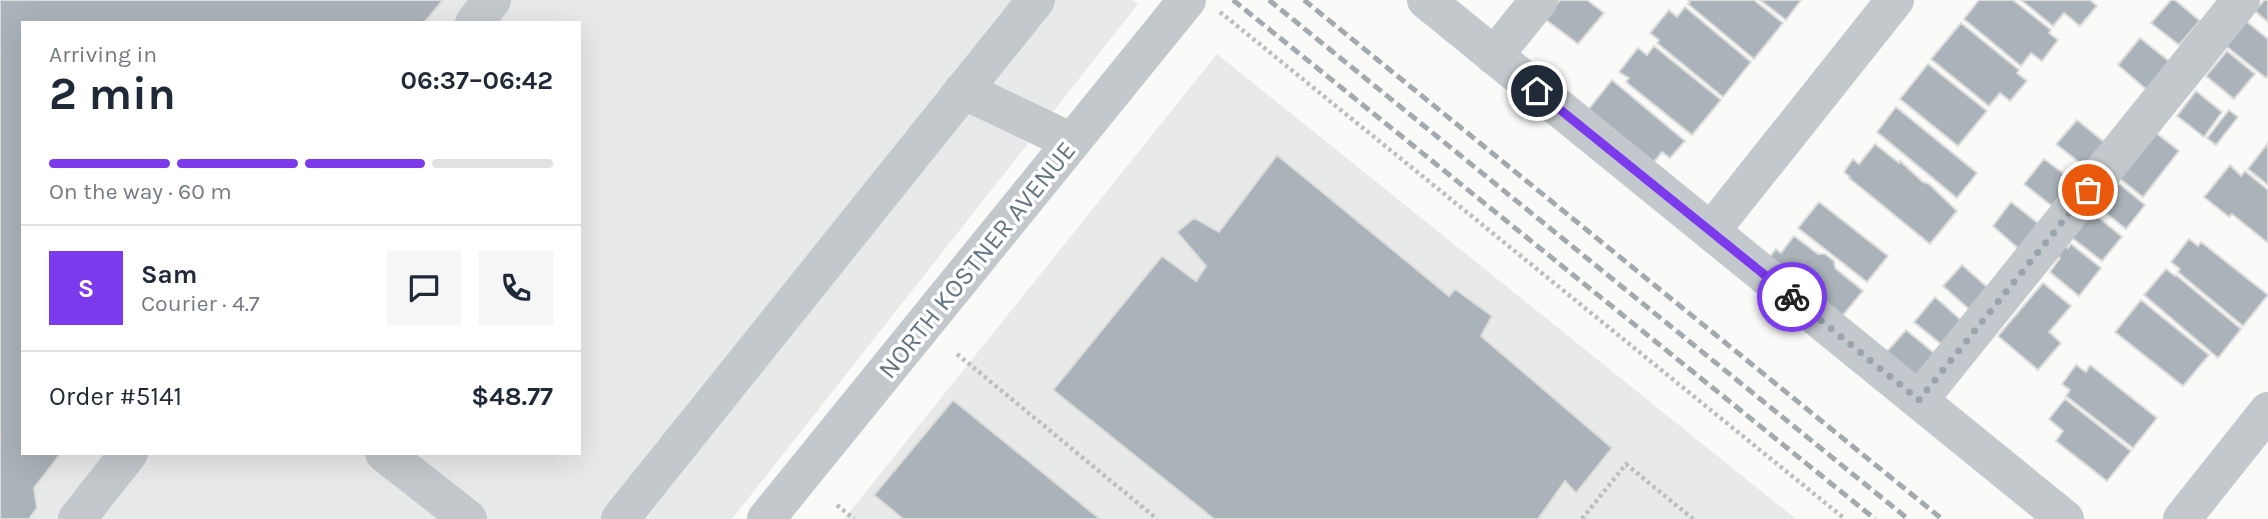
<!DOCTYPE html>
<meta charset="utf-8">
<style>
:root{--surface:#fff;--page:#f6f6f7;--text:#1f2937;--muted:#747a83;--line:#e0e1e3;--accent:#7c3aed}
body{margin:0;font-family:Karla,sans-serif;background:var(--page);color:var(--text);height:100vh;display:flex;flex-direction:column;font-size:26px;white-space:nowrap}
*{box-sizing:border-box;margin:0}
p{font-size:23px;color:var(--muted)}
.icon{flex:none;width:38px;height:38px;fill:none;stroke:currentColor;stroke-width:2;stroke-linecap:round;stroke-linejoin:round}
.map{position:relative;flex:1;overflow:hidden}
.side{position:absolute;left:21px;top:21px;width:560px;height:434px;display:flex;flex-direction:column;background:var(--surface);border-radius:0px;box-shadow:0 7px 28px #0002}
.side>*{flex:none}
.pin{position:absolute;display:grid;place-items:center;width:60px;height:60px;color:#fff;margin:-30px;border:4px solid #fff;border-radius:50%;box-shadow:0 2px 7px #0007}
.courier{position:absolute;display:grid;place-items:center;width:70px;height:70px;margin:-35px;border:5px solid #7c3aed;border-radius:50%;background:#fff;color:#222;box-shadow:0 2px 9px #0007}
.head em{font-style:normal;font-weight:700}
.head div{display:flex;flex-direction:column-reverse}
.head{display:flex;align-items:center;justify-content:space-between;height:119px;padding:0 28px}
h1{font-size:46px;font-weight:700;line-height:52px}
.bar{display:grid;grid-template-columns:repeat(4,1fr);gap:10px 7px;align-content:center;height:84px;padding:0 28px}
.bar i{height:9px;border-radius:5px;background:var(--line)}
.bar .on{background:var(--accent)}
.bar p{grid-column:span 4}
.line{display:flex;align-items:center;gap:18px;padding:0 28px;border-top:2px solid var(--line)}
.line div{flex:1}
.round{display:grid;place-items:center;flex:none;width:74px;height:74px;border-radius:0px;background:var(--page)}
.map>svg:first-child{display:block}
.built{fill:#e8e9e9;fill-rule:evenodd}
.building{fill:#aab3b9;stroke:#dcdcda;stroke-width:2}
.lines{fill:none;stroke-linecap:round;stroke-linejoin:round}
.path{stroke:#bbbfc2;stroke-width:4.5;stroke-dasharray:3.5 3.5;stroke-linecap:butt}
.minor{stroke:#c3c8cc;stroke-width:38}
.rail{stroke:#a2aab0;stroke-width:5;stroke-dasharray:10 5;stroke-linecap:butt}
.done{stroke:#99a4ac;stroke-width:7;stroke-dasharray:0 12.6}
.route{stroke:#7c3aed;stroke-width:9}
.labels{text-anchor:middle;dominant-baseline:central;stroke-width:7;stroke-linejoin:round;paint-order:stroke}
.street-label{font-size:26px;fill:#657683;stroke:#fff}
</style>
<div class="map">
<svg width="2268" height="519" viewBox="0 0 2268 519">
<rect width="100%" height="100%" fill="#fafaf8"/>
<path class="built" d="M0 0H1133L1138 4 732 519H0ZM23 23H579V453H23Z
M1217 54 1796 519H844Z"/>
<path class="building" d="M0 0H443L424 23H23V453H61L34 488 37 508 29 519H0Z
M1560 0H1587L1604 13 1578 44 1545 19Z
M1688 0H1754L1783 23 1754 59 1688 4 1690 2Z
M1760 0H1801L1786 20Z
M1979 0H2013L2051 30 2049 33 2058 40 2042 61 2031 53 2021 66 1964 19Z
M2021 0H2090L2097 6 2080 26 2064 13 2053 26Z
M2171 0H2175L2200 21 2179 45 2151 23Z
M2264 0H2268V22L2255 11Z
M1685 7 1751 62 1723 97 1657 43 1659 40 1650 33 1669 10 1677 17Z
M2246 21 2268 39V75L2266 78 2226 46Z
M1961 23 2019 70 2017 73 2027 81 2010 101 2000 93 1989 106 1931 59Z
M2140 38 2170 62 2147 90 2118 65Z
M1654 46 1721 100 1692 135 1626 82 1629 78 1619 72 1638 48 1647 55Z
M2227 51 2255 74 2234 99 2206 76Z
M1928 64 1987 111 1958 146 1900 99Z
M1612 80 1685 141 1670 158 1662 152 1653 163 1588 110Z
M2196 91 2222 112 2204 137 2177 116Z
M1896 107 1977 173 1957 198 1877 132Z
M2229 110 2238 117 2216 145 2207 138Z
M2077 120 2104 142 2084 166 2056 144Z
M2151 129 2179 151 2143 197 2115 175Z
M2268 143V185L2248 169Z
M1875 144 1899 163 1900 161 1923 182 1929 184 1957 211 1930 244 1849 178 1850 177 1844 172 1853 159 1859 164Z
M1277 155 1449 296 1455 289 1492 316 1481 336 1612 448 1576 493 1565 481 1538 519H1214L1053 390 1162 256 1196 281 1206 266 1177 232 1194 218 1219 232Z
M2044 159 2072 180 2052 206 2024 184Z
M2230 165 2241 176 2245 171 2268 190V243L2232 214 2229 217 2204 197Z
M2116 181 2145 205 2126 229 2096 205Z
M1819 202 1888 256 1867 282 1798 228Z
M2011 202 2039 224 2019 249 1993 226Z
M2092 212 2122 237 2102 261 2071 237Z
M1794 236 1818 254H1825L1834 261 1835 268 1863 291 1838 321 1768 259 1776 249 1781 253Z
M2189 239 2198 246 2201 242 2268 295 2243 326 2178 272 2180 269 2171 262Z
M2060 241 2068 248 2071 244 2101 268 2079 296 2050 272 2060 258 2052 252Z
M1962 265 1987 287 1969 309 1943 286Z
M2166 269 2175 276 2176 275 2241 329 2218 358 2144 295Z
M2043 283 2071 306 2049 332 2061 343 2038 370 1998 336Z
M1935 297 1961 320 1941 344 1914 322Z
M2141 300 2209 355 2183 386 2115 332Z
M1906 330 1934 353 1913 380 1883 356Z
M2076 365 2086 372 2090 365 2157 418 2133 448 2066 396 2070 390 2062 384Z
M2065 399 2131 451 2107 481 2056 441 2063 431 2049 419Z
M953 400 1100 519H903L874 495Z"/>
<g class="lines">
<path class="path" d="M1220 12 1845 519
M957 354 1157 519
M837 505 854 519
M1582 519 1626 464 1693 519"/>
<path class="minor" d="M1426 0 2065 519
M474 23 492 0
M1494 56 1539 0
M963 90 1072 142
M1711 231 1895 0
M1919 400 2241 0
M384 453 468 519
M77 519 129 453
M620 519 1036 0
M766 519 1187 0
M2182 519 2268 411"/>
<path class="rail" d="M1233 0 1875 519
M1269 0 1908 519
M1304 0 1942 519"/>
</g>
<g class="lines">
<path class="done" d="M1792 297 1919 400 2088 190"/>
<path class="route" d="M1537 91 1792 297"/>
</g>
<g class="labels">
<g class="street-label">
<text transform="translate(977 260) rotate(-51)">NORTH KOSTNER AVENUE</text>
</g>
</g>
</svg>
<div class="pin" style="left:2088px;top:190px;background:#ea580c"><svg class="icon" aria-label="bag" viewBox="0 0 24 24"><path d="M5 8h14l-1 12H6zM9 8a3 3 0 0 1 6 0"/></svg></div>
<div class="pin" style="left:1537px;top:91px;background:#1f2937"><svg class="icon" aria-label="home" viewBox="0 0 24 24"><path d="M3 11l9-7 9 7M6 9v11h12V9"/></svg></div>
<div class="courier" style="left:1792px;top:297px"><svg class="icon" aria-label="bike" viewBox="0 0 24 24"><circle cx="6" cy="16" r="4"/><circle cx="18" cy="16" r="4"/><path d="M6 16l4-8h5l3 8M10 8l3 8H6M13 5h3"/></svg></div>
<section class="side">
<div class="head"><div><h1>2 min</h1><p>Arriving in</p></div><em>06:37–06:42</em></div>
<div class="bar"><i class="on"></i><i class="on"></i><i class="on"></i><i></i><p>On the way · 60 m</p></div>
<div class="line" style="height:126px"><b class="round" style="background:var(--accent);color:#fff">S</b><div><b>Sam</b><p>Courier · 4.7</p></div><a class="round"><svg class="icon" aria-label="chat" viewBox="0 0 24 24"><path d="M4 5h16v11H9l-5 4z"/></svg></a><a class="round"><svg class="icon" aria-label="phone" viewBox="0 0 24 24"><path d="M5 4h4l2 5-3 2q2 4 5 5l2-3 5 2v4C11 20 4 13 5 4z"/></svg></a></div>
<div class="line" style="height:91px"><div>Order #5141</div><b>$48.77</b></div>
</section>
</div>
